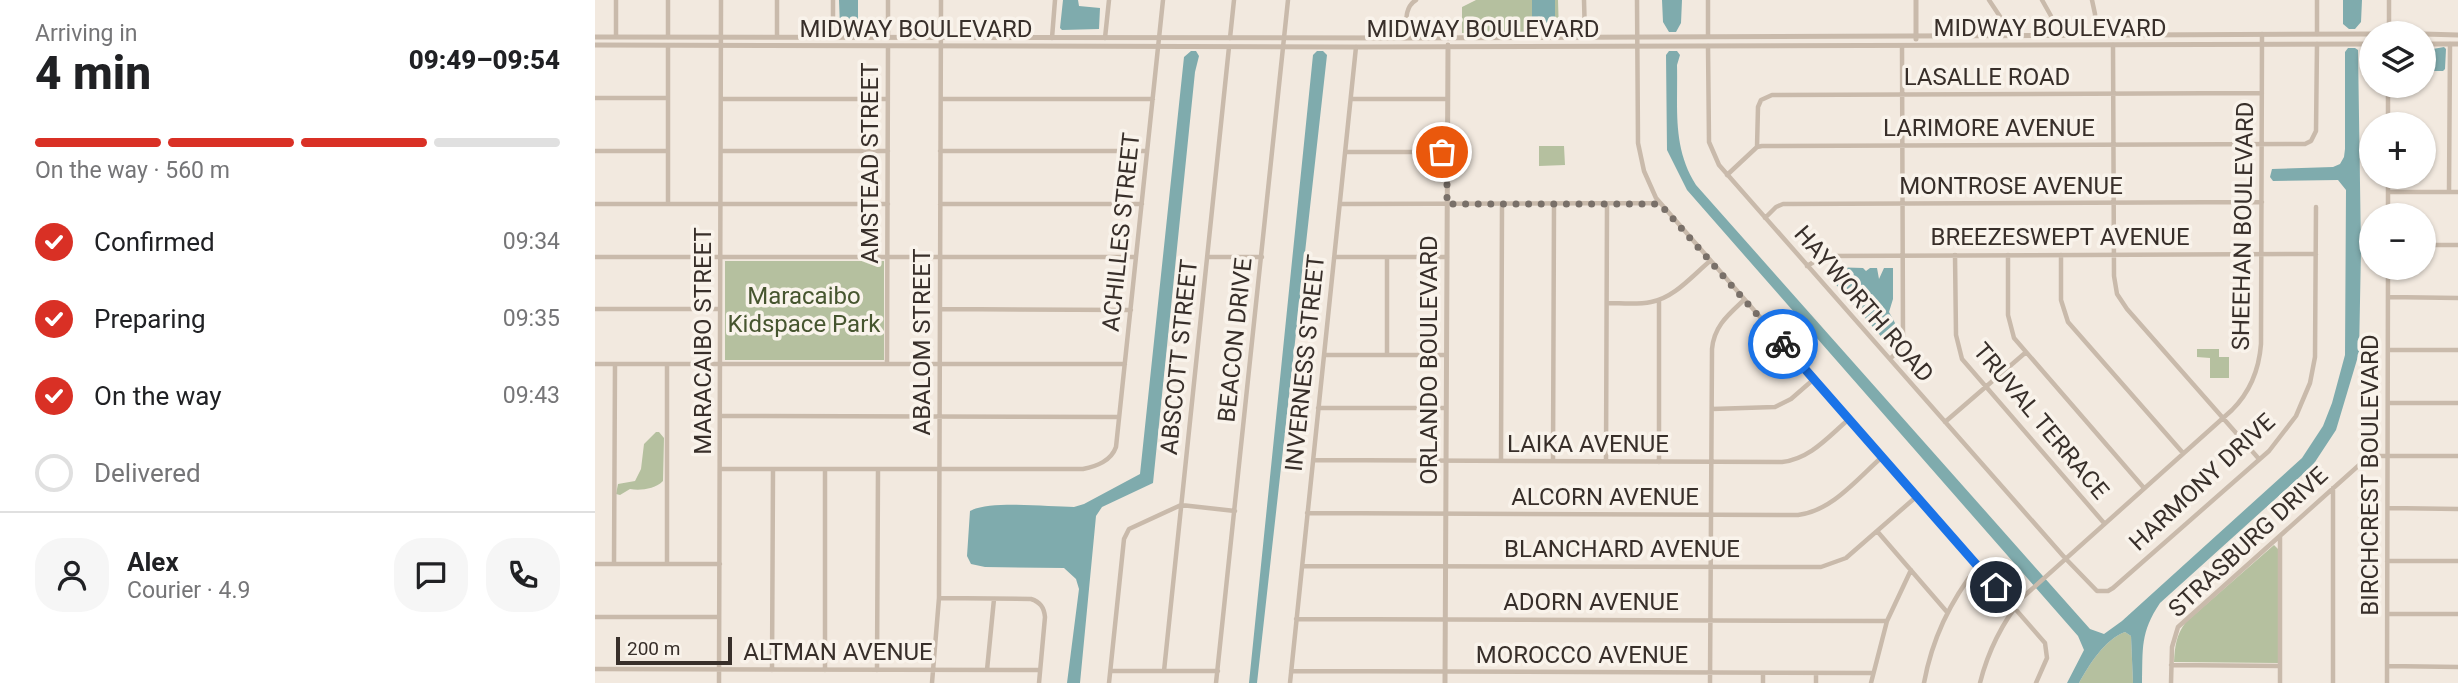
<!DOCTYPE html>
<meta charset="utf-8">
<style>
:root{--surface:#fff;--page:#f6f6f6;--text:#202124;--muted:#757577;--line:#e0e0e0;--accent:#d93025}
body{margin:0;font-family:Roboto,sans-serif;background:var(--page);color:var(--text);height:100vh;display:flex;flex-direction:column;font-size:26px;white-space:nowrap}
*{box-sizing:border-box;margin:0}
p{font-size:23px;color:var(--muted)}
.icon{flex:none;width:38px;height:38px;fill:none;stroke:currentColor;stroke-width:2;stroke-linecap:round;stroke-linejoin:round}
.map{position:relative;flex:1;overflow:hidden}
.side{display:flex;flex-direction:column;background:var(--surface);width:595px}
.side>*{flex:none}
.buttons{position:absolute;left:1764px;top:21px;display:grid;gap:14px}
.buttons a{display:grid;place-items:center;width:77px;height:77px;border-radius:50%;background:var(--surface);box-shadow:0 2px 5px #0004;font-size:35px}
.scale{position:absolute;left:21px;bottom:18px;width:116px;box-sizing:border-box;padding-left:7px;border:4px solid #382f2a;border-top:0;font-size:19px;line-height:24px;white-space:nowrap;color:#382f2a;-webkit-text-stroke:5px #f9f3eb;paint-order:stroke}
.pin{position:absolute;display:grid;place-items:center;width:60px;height:60px;color:#fff;margin:-30px;border:4px solid #fff;border-radius:50%;box-shadow:0 2px 7px #0007}
.courier{position:absolute;display:grid;place-items:center;width:70px;height:70px;margin:-35px;border:5px solid #1a73e8;border-radius:50%;background:#fff;color:#222;box-shadow:0 2px 9px #0007}
.head em{font-style:normal;font-weight:800}
.head div{display:flex;flex-direction:column-reverse}
.head{display:flex;align-items:center;justify-content:space-between;height:119px;padding:0 35px}
h1{font-size:46px;font-weight:800;line-height:52px}
.bar{display:grid;grid-template-columns:repeat(4,1fr);gap:10px 7px;align-content:center;height:84px;padding:0 35px}
.bar i{height:9px;border-radius:5px;background:var(--line)}
.bar .on{background:var(--accent)}
.bar p{grid-column:span 4}
.line{display:flex;align-items:center;gap:18px;padding:0 35px;border-top:2px solid var(--line)}
.line div{flex:1}
.round{display:grid;place-items:center;flex:none;width:74px;height:74px;border-radius:28px;background:var(--page)}
ol{padding:0 35px;list-style:none}
li{display:flex;align-items:center;gap:21px;height:77px}
li p{margin-inline-start:auto}
li .icon{padding:7px;border-radius:50%;background:var(--accent);color:#fff;stroke-width:4}
li:last-child{color:var(--muted)}
li i{width:38px;height:38px;border:4px solid var(--line);border-radius:50%}
main{display:flex;flex:1;min-height:0}
.map>svg:first-child{display:block}
.green{fill:#b5c09f}
.water{fill:#7fabad}
.lines{fill:none;stroke-linecap:round;stroke-linejoin:round}
.minor{stroke:#c9baab;stroke-width:4.5}
.tertiary{stroke:#c9baab;stroke-width:5}
.done{stroke:#797069;stroke-width:7;stroke-dasharray:0 12.6}
.route{stroke:#1a73e8;stroke-width:9}
.labels{text-anchor:middle;dominant-baseline:central;stroke-width:7;stroke-linejoin:round;paint-order:stroke}
.street-label{font-size:24px;fill:#382f2a;stroke:#f9f3eb}
.park-label{font-size:24px;fill:#46552f;stroke:#f9f3eb}
</style>
<main>
<section class="side">
<div class="head"><div><h1>4 min</h1><p>Arriving in</p></div><em>09:49–09:54</em></div>
<div class="bar"><i class="on"></i><i class="on"></i><i class="on"></i><i></i><p>On the way · 560 m</p></div>
<ol>
<li><svg class="icon" aria-label="check" viewBox="0 0 24 24"><path d="M5 12l5 5 9-10"/></svg>Confirmed<p>09:34</p></li>
<li><svg class="icon" aria-label="check" viewBox="0 0 24 24"><path d="M5 12l5 5 9-10"/></svg>Preparing<p>09:35</p></li>
<li><svg class="icon" aria-label="check" viewBox="0 0 24 24"><path d="M5 12l5 5 9-10"/></svg>On the way<p>09:43</p></li>
<li><i></i>Delivered</li>
</ol>
<div class="line" style="height:126px"><a class="round"><svg class="icon" aria-label="person" viewBox="0 0 24 24"><circle cx="12" cy="8" r="4"/><path d="M4 21q1-7 8-7t8 7"/></svg></a><div><b>Alex</b><p>Courier · 4.9</p></div><a class="round"><svg class="icon" aria-label="chat" viewBox="0 0 24 24"><path d="M4 5h16v11H9l-5 4z"/></svg></a><a class="round"><svg class="icon" aria-label="phone" viewBox="0 0 24 24"><path d="M5 4h4l2 5-3 2q2 4 5 5l2-3 5 2v4C11 20 4 13 5 4z"/></svg></a></div>
</section>
<div class="map">
<svg width="1863" height="683" viewBox="0 0 1863 683">
<rect width="100%" height="100%" fill="#f2e9df"/>
<path class="green" d="M881 0H963L964 33H867V7Z
M944 146H969L970 165 944 166Z
M130 261H289V360H130Z
M1602 349H1624V357H1634V378H1615V358L1602 357Z
M61 432H64L69 438 68 481C60 489 45 491 35 489L25 495 21 494 23 484 40 481 46 469 49 444Z
M1679 545 1683 549V663L1579 662C1580 646 1581 635 1591 622Z
M1530 632 1536 636 1538 683H1484C1494 665 1510 639 1530 632Z"/>
<path class="water" d="M244 0H263V26C258 30 250 30 245 27Z
M468 0H483L484 6 505 8 504 29 467 30 465 28Z
M937 0H960V27L958 30H939L937 28Z
M1067 0H1087L1086 23 1081 32H1074L1068 22Z
M1748 0H1767L1766 22 1760 29H1754L1748 24Z
M1829 47 1838 49 1849 47 1851 49 1850 69 1848 71H1829Z
M1753 48H1760L1763 50 1766 250 1764 353 1741 430 1718 465 1565 603C1545 633 1548 648 1547 683H1538L1536 636 1530 632C1510 639 1494 665 1484 683H1472L1489 650 1483 636 1092 190 1072 150 1071 55 1074 51H1082L1085 55 1082 65C1083 109 1077 147 1101 185L1495 629 1509 634 1527 621 1707 458 1728 426 1737 403 1750 355 1751 190 1743 180 1678 181 1675 177 1677 169 1738 167 1745 164 1749 157 1750 149V52Z
M596 51H601L604 56 600 72 558 483 507 507 501 516 485 683H472L484 589 481 579 469 568 390 567 376 564 372 556 375 511C395 500 454 507 479 507L489 504 545 474 589 57Z
M722 51H728L732 55 662 683H654L718 55Z
M1235 267 1268 268 1271 271 1275 268H1282L1284 279 1289 268H1298V299L1294 312 1300 323 1297 341H1290L1230 272Z"/>
<g class="lines">
<path class="minor" d="M989 0 990 37
M1042 0 1043 143 1049 171 1061 198 1450 643 1452 658 1441 683
M1113 0V36
M1394 0 1406 18 1408 36
M1447 0 1456 16 1457 35
M1497 0 1500 14 1501 35
M1722 0V34
M1794 33V0
M21 36V0
M73 37V0
M182 37V0
M238 37V0
M293 37V0
M457 38 460 0
M510 38 514 0
M635 38 639 0
M811 38C812 24 808 8 821 0
M1518 45 1519 276 1522 294 1532 309 1664 459
M1113 46 1114 142 1124 165 1470 558 1502 591H1513L1518 588 1674 451 1701 416 1715 383 1720 357 1721 207
M0 98H73
M126 99H293
M346 99H558
M756 99H852
M1793 124V86
M1162 147 1163 107 1166 100 1177 95 1667 93
M0 151H73
M126 151H293
M345 151H552
M750 152H852
M1132 175 1162 147 1167 146 1710 144 1716 141 1721 131 1722 44
M1793 192H1863
M1854 192 1855 44
M0 204H293
M73 204V46
M345 204H547
M745 204 1065 203
M1793 215V177
M1170 218 1181 207 1188 204 1667 202
M1829 245H1863
M1360 255 1361 335 1367 359 1509 523
M1413 255V315L1419 338 1549 488
M1466 255V300L1473 322 1588 453
M0 257H541
M612 257H667
M739 257H852
M1212 266 1229 256 1721 254
M1793 297 1863 298
M1012 303C1026 303 1042 305 1056 302 1079 298 1097 276 1115 261
M0 309H125
M345 309 536 310
M1174 349 1171 357 1166 356V351L1168 349H1174L1184 340
M1793 350H1863
M729 355H851
M792 355V257
M1295 359 1304 350 1308 341 1307 46
M0 364H530
M292 364 293 47
M1793 403H1863
M723 408H851
M1117 409 1180 407 1196 399 1219 379
M125 416 524 417
M1350 422 1430 353
M718 460 1187 462C1215 459 1233 437 1254 419
M906 461 907 204
M958 461 959 204
M1011 461 1012 204
M1064 462V300
M125 469H488C502 466 516 461 521 447L568 0
M1793 508 1863 509
M712 513 1203 515C1237 511 1262 479 1287 457
M1282 531 1352 612
M1792 561H1863
M0 564H125
M19 564 20 364
M72 564V364
M707 566 1226 567 1251 558 1321 497
M344 598 436 599C445 602 449 607 450 617L444 683
M1792 614H1863
M0 617H124
M701 619 1292 621
M1576 665 1685 666
M1792 666 1863 667
M0 669 445 670
M177 670 178 469
M230 670V469
M282 670 283 469
M392 670 399 599
M516 671H623
M569 671 634 47
M696 671 1278 673
M124 683 126 0
M337 683 344 598 346 0
M514 683 529 539 534 529 586 505 640 511
M621 683 693 0
M695 683 761 47
M1115 683 1117 349C1119 326 1133 315 1149 300
M1168 683V673
M1221 683V673
M1276 683 1292 621 1316 570
M1329 683C1337 639 1355 601 1383 566
M1385 683C1393 651 1407 623 1428 597L1637 410C1655 392 1664 370 1666 344L1667 34
M1576 683 1577 647 1583 627 1772 458 1779 456H1863
M1685 683V536
M1738 683V488
M1792 683 1793 268"/>
<path class="tertiary" d="M1321 0V39
M1829 34 1863 35
M0 37 811 38 1776 34
M1829 44H1863
M0 45 761 47 1776 44
M850 683 853 45"/>
</g>
<g class="lines">
<path class="done" d="M847 152H852V204H1065L1188 344"/>
<path class="route" d="M1188 344 1401 587"/>
</g>
<g class="labels">
<g class="street-label">
<text x="1455" y="28">MIDWAY BOULEVARD</text>
<text x="321" y="29">MIDWAY BOULEVARD</text>
<text x="888" y="29">MIDWAY BOULEVARD</text>
<text x="1392" y="77">LASALLE ROAD</text>
<text x="1394" y="128">LARIMORE AVENUE</text>
<text transform="translate(275 163) rotate(-90)">AMSTEAD STREET</text>
<text x="1416" y="186">MONTROSE AVENUE</text>
<text transform="translate(1648 226) rotate(-89)">SHEEHAN BOULEVARD</text>
<text transform="translate(526 232) rotate(-84)">ACHILLES STREET</text>
<text x="1465" y="237">BREEZESWEPT AVENUE</text>
<text transform="translate(1269 304) rotate(49)">HAYWORTH ROAD</text>
<text transform="translate(640 340) rotate(-84)">BEACON DRIVE</text>
<text transform="translate(108 341) rotate(-90)">MARACAIBO STREET</text>
<text transform="translate(327 342) rotate(-90)">ABALOM STREET</text>
<text transform="translate(584 357) rotate(-84)">ABSCOTT STREET</text>
<text transform="translate(834 360) rotate(-90)">ORLANDO BOULEVARD</text>
<text transform="translate(710 363) rotate(-84)">INVERNESS STREET</text>
<text transform="translate(1446 421) rotate(50)">TRUVAL TERRACE</text>
<text x="993" y="444">LAIKA AVENUE</text>
<text transform="translate(1775 475) rotate(-90)">BIRCHCREST BOULEVARD</text>
<text transform="translate(1607 482) rotate(-43)">HARMONY DRIVE</text>
<text x="1010" y="497">ALCORN AVENUE</text>
<text transform="translate(1653 542) rotate(-43)">STRASBURG DRIVE</text>
<text x="1027" y="549">BLANCHARD AVENUE</text>
<text x="996" y="602">ADORN AVENUE</text>
<text x="243" y="652">ALTMAN AVENUE</text>
<text x="987" y="655">MOROCCO AVENUE</text>
</g>
<g class="park-label">
<text x="209" y="296">Maracaibo<tspan x="209" dy="28">Kidspace Park</tspan></text>
</g>
</g>
</svg>
<div class="buttons">
<a><svg class="icon" aria-label="layers" viewBox="0 0 24 24"><path d="M12 4l9 5-9 5-9-5zM3 14l9 5 9-5"/></svg></a>
<a>+</a>
<a>−</a>
</div>
<div class="scale">200 m</div>
<div class="pin" style="left:847px;top:152px;background:#ea580c"><svg class="icon" aria-label="bag" viewBox="0 0 24 24"><path d="M5 8h14l-1 12H6zM9 8a3 3 0 0 1 6 0"/></svg></div>
<div class="pin" style="left:1401px;top:587px;background:#1f2937"><svg class="icon" aria-label="home" viewBox="0 0 24 24"><path d="M3 11l9-7 9 7M6 9v11h12V9"/></svg></div>
<div class="courier" style="left:1188px;top:344px"><svg class="icon" aria-label="bike" viewBox="0 0 24 24"><circle cx="6" cy="16" r="4"/><circle cx="18" cy="16" r="4"/><path d="M6 16l4-8h5l3 8M10 8l3 8H6M13 5h3"/></svg></div>
</div>
</main>
